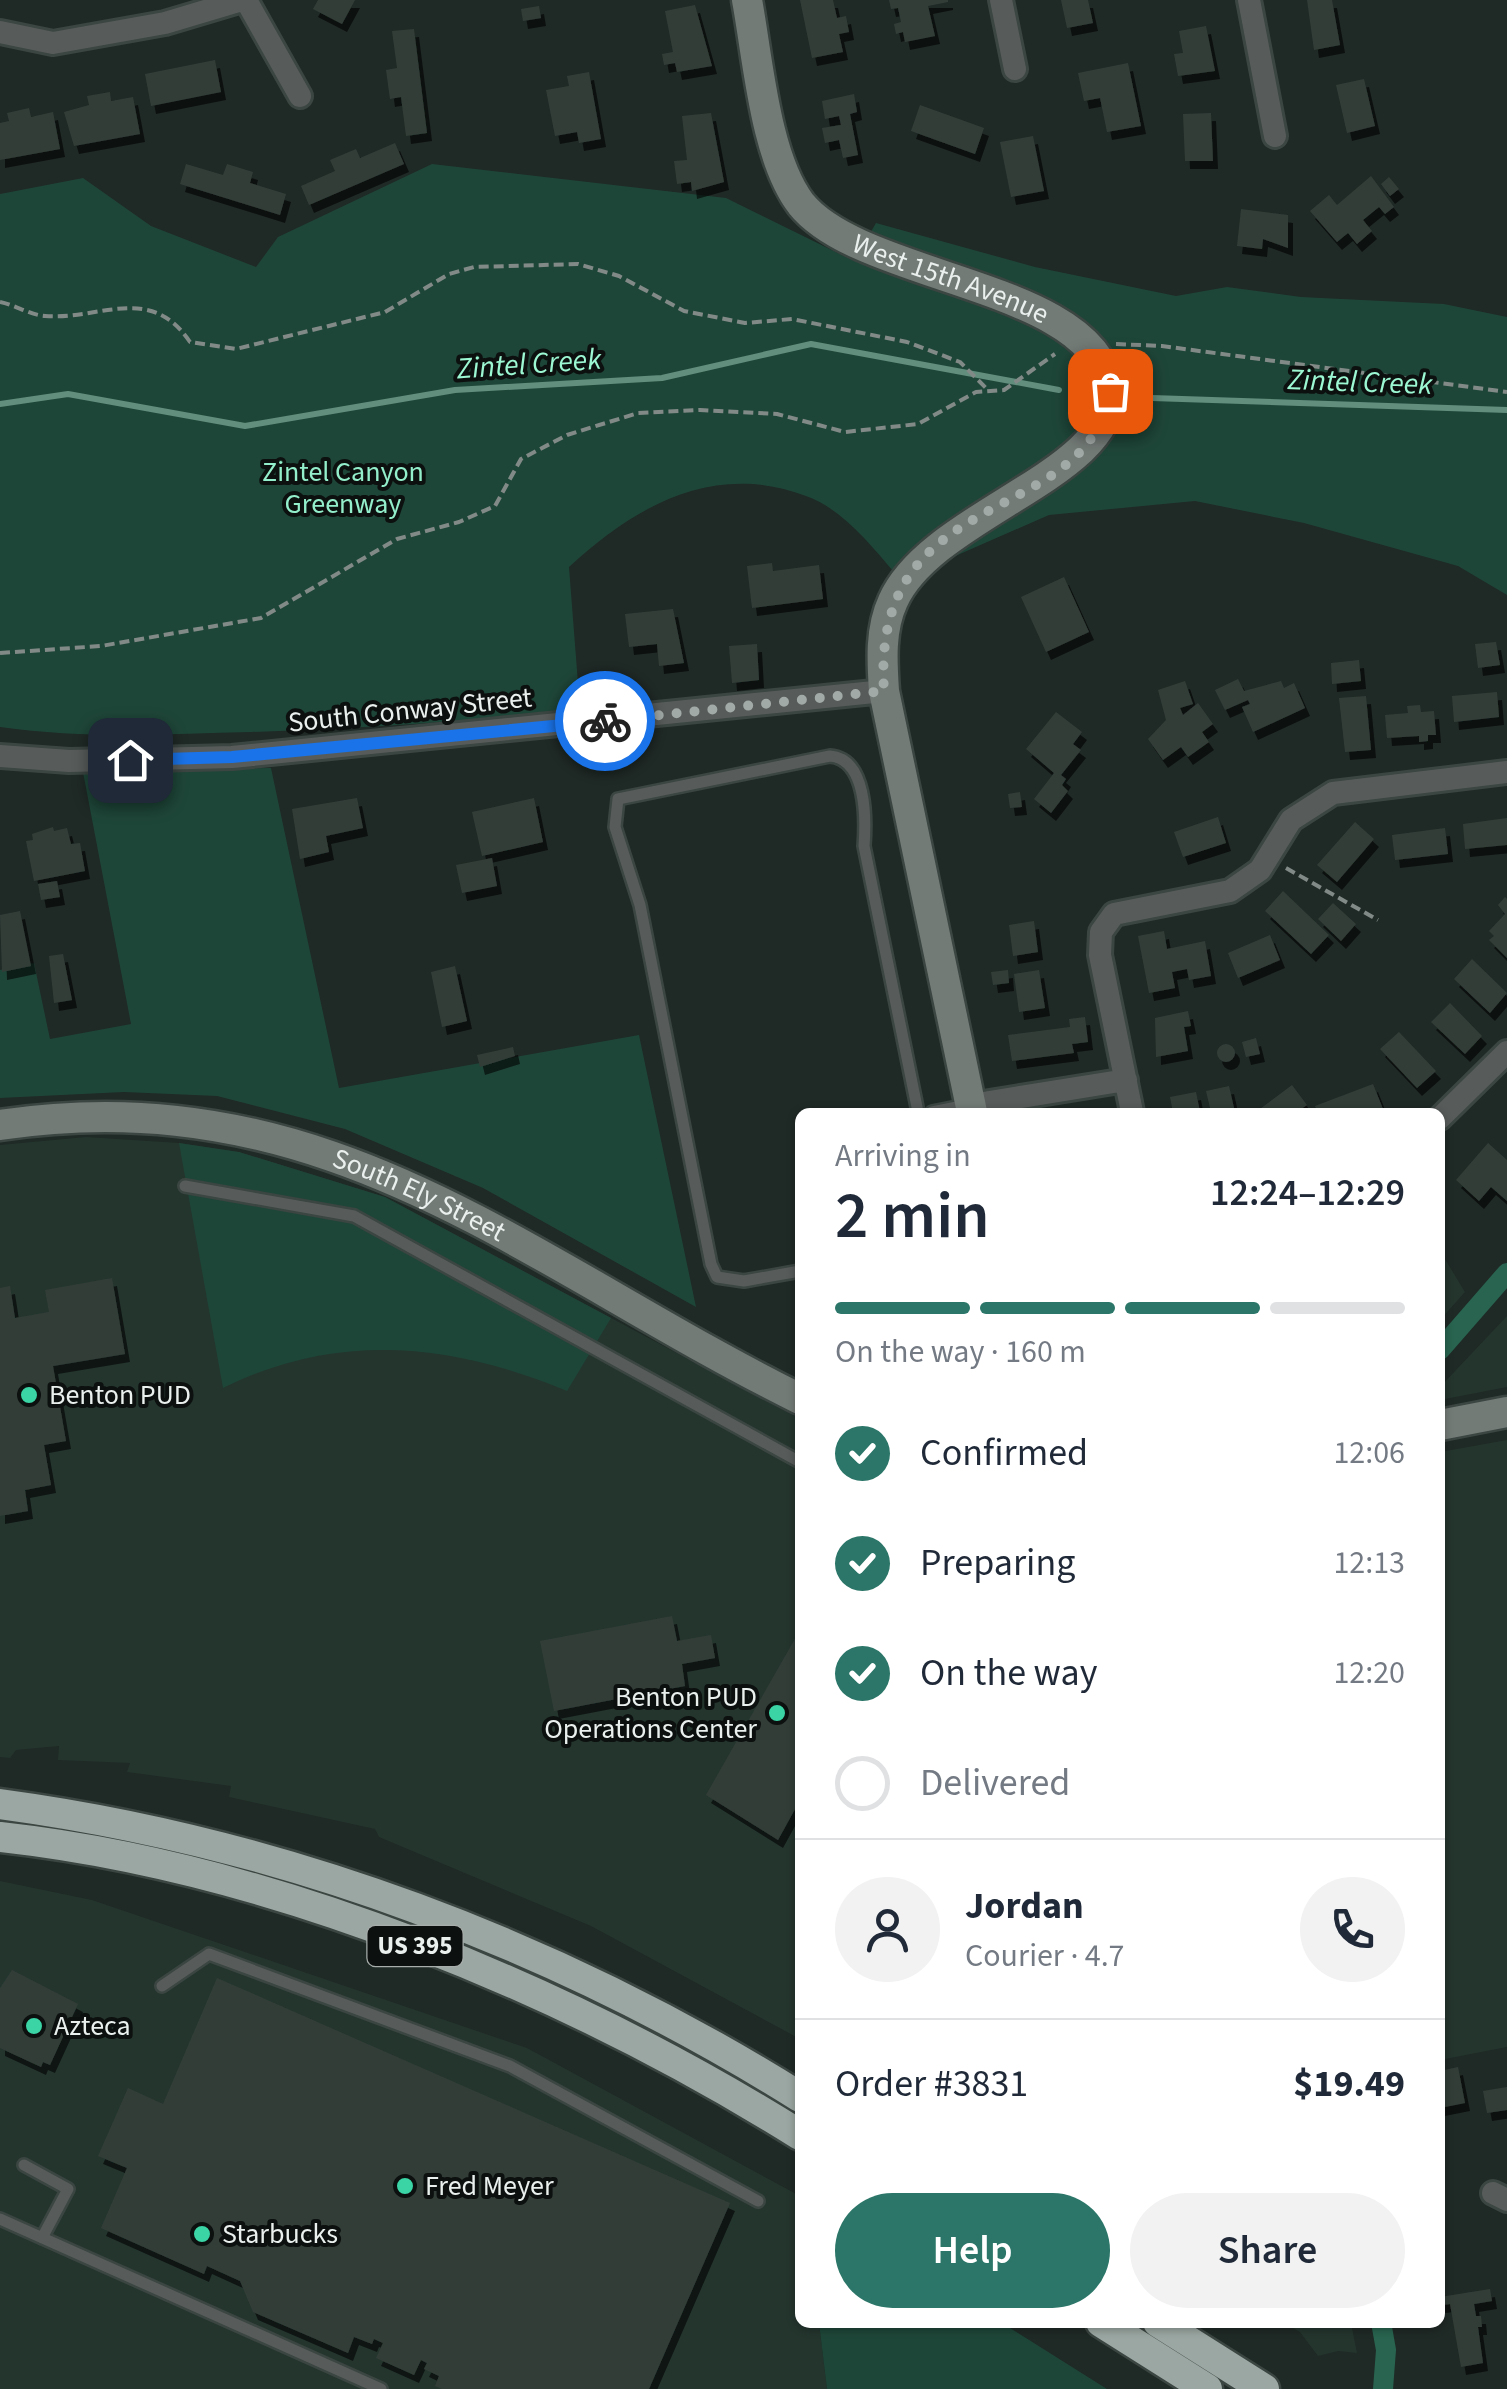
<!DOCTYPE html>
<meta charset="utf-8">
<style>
:root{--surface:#fff;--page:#f2f2f3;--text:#1f2937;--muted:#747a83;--line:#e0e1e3;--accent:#2b7668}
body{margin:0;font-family:"Source Sans 3",sans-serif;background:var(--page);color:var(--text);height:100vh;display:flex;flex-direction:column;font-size:38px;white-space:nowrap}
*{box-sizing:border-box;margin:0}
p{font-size:32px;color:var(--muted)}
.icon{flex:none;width:55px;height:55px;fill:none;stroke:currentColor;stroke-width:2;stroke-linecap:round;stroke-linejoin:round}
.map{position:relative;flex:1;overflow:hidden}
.panel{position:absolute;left:795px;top:1108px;width:650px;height:1220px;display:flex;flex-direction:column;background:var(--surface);border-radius:15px;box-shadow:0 2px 8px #0004}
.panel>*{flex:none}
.pin{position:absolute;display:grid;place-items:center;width:85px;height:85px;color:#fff;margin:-42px;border-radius:20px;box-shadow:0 5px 15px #0006}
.courier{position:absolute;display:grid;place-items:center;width:100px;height:100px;margin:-50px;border:8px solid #1a73e8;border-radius:50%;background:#fff;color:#222;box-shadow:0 2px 12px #0007}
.overview em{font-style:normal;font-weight:600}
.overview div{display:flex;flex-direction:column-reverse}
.overview{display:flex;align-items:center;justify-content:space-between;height:170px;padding:0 40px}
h1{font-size:65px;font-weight:600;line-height:75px}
.bar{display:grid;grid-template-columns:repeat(4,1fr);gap:15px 10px;align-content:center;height:120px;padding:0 40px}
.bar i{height:12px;border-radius:8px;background:var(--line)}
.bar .active{background:var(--accent)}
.bar p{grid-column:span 4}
.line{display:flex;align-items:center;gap:25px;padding:0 40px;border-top:2px solid var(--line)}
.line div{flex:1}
.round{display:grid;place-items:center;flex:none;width:105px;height:105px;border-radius:52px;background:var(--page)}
ol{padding:0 40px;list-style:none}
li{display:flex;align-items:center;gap:30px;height:110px}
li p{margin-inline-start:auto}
li .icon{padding:10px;border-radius:50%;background:var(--accent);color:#fff;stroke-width:4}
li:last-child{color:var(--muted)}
li i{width:55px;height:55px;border:5px solid var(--line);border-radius:50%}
.cta{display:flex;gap:20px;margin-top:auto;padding:20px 40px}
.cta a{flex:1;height:115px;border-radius:60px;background:var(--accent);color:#fff;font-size:40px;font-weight:600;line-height:115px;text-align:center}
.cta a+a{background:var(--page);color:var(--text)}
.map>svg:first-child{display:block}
.built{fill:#24352e}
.green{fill:#1e4638}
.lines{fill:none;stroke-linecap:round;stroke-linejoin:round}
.stream{stroke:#628e7e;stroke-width:6}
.canal{stroke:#28644f;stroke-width:20}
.building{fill:#323d38;filter:url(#shadow)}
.lane-casing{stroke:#3b4541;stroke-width:16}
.street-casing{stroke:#3b4541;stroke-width:28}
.secondary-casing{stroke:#3b4541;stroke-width:35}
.highway-casing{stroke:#3b4541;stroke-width:35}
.path{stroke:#828a87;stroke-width:4;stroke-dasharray:10 5;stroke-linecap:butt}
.lane{stroke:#575c5a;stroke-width:11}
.street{stroke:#575c5a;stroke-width:22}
.secondary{stroke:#737b77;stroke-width:30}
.highway{stroke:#9ba7a2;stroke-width:30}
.done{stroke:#a2aaa7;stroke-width:10;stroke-dasharray:0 18}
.route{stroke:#1a73e8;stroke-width:12}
.poi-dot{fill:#3ad4a5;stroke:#0c100e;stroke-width:4}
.labels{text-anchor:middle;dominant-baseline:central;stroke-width:8;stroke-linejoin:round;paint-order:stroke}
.shield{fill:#0c100e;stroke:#a7adaa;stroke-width:2.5}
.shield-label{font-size:25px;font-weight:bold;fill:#e9f0ed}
.street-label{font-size:28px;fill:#e9f0ed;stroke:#0c100e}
.park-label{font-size:28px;fill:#93eecb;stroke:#0c100e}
.poi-label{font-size:28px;fill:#e9f0ed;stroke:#0c100e;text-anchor:start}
.water-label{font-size:30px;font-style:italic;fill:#9cf7d3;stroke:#0c100e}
</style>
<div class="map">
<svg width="1507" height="2389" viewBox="0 0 1507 2389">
<defs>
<filter id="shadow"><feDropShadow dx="5" dy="8" stdDeviation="0" flood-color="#0009"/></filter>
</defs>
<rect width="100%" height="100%" fill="#1f2925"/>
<path class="built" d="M86 1137 179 1143 239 1152 385 1197 800 1419V2039L591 1926 379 1837 375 1829 229 1797 231 1786 127 1772 130 1763 58 1760 59 1746 16 1750 10 1758 0 1757V1145Z
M1440 1251 1465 1292 1440 1320Z
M1507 1316V1387L1440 1400V1387Z
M1507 1440V2047L1440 2060V1452Z
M0 1881 92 1900 527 2048 800 2196V2322L819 2323 827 2389H0Z
M1284 2323H1351L1357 2353 1338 2351 1318 2356 1300 2332Z"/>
<path class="green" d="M432 164 726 198 854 261 876 223 1035 267 1176 296 1227 287 1301 297 1444 304 1507 317V595L1458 566 1304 523 1195 501 1049 515 928 568 893 571C869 543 842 509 806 496 714 461 635 506 569 567L580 709C471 722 362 728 252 732 168 734 83 739 0 727V194L83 178 151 226 256 267 278 237Z
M271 768 339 1088 639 1035 696 1307 483 1188 345 1129 217 1096 124 1092 0 1098V970L34 963 50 1039 131 1024 83 772Z
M179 1143 239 1152 385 1197 611 1318 567 1391C452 1343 338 1331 223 1388Z
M819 2323H1002L1107 2389H827Z"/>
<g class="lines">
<path class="stream" d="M1152 398 1507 410
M0 404 68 394 245 426 455 390 662 378 811 344 1059 390"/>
<path class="canal" d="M1440 1350 1507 1273
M1381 2322 1386 2350 1383 2389"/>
</g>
<path class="building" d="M318 0H355L342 24 313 9Z
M800 0H833L837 18 846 16 849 32 839 34 843 52 812 58Z
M889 0H948V2L928 6 935 36 905 42 903 32 896 34 894 24 901 22 898 8 891 9Z
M1061 0H1088L1093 23 1067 28Z
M1307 0H1332L1340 45 1314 50Z
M695 5 712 66 677 72 675 63 664 65 662 54 673 52 665 11Z
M539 6 541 18 523 21 521 9Z
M1206 26 1215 71 1178 76 1174 54 1183 53 1179 31Z
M414 29 427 133 406 136 401 97 390 99 386 70 397 68 392 31Z
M215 60 221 92 151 106 145 74Z
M1128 63 1141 126 1107 132 1100 98 1084 101 1078 73Z
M589 72 601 139 579 143 577 132 555 136 546 90 569 86 567 76Z
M1364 79 1375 126 1347 133 1336 85Z
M110 92 111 101 133 97 140 134 74 146 64 112 89 105 87 96Z
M854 94 857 112 850 114 858 155 843 158 839 140 825 143 822 128 841 125 839 116 825 119 822 101Z
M920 105 984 128 975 154 911 131Z
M29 108 31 117 53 112 60 149 0 160V123L9 121 7 113Z
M711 113 724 182 692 191 691 182 677 184 674 161 687 160 682 116Z
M1211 113 1213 161H1185L1183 114Z
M1033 136 1044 191 1011 197 1000 142Z
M395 143 404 164 309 205 301 186 335 171 330 160 356 149 360 158Z
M186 164 223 175 227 164 253 172 250 183 286 194 280 215 180 184Z
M1371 176 1394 207 1385 214 1379 207 1363 220 1372 231 1357 244 1348 233 1337 242 1310 211 1329 195 1337 205Z
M1389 177 1399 189 1390 196 1381 184Z
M1241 209 1288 215V248L1263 239 1262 249 1237 246Z
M772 563 773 571 819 565 823 599 752 608 747 566Z
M1064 577 1089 632 1046 652 1021 597Z
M673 609 684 663 659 666 657 644 629 647 625 614Z
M1496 642 1500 665 1478 668 1475 644Z
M757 644 759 680 732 683 729 646Z
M1359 660 1361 681 1332 684 1331 663Z
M1238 679 1244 691 1281 681 1284 688 1294 683 1305 708 1253 732 1242 707 1250 704 1248 700 1225 710 1215 690Z
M1185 681 1193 704 1180 708 1183 715 1198 703 1213 724 1202 732 1209 742 1188 757 1181 747 1163 760 1148 739 1166 720 1158 690Z
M1497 692 1499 717 1454 722 1452 696Z
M1366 696 1371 750 1345 752 1339 698Z
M1420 705 1421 712 1434 711 1436 735H1428V741L1419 742V736L1387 738 1385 715 1408 713 1407 706Z
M1056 712 1082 732 1073 744 1081 750 1061 775 1066 779 1062 785 1068 791 1051 813 1034 799 1054 773 1026 749Z
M1020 792 1022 807 1010 808 1008 794Z
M357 798 363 828 326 836 329 852 300 859 292 809Z
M534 798 543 842 482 856 472 812Z
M1218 817 1226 843 1183 857 1174 832Z
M1507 818V845L1465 849 1463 824Z
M1355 822 1374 839 1337 882 1317 865Z
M53 827 54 831 67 828 71 844 80 843 85 871 34 881 26 841 33 840 32 834Z
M1445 828 1448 854 1395 860 1392 835Z
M492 858 497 886 462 893 456 865Z
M57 881 60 897 41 900 38 884Z
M1283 891 1329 935 1311 954 1265 911Z
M1505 897 1507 899V958L1489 940 1494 936 1489 931 1505 914 1498 905Z
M1333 903 1356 924 1341 941 1318 919Z
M20 911 31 966 2 972 0 915Z
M1034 921 1038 952 1013 956 1009 925Z
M1164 931 1167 949 1205 941 1211 976 1189 980 1187 969 1172 972 1175 988 1149 993 1138 936Z
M1270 935 1280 960 1238 978 1228 953Z
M63 954 72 1000 54 1003 49 956Z
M1472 959 1507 993 1490 1013 1454 979Z
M455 966 467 1021 442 1027 431 972Z
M1008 970 1009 983 993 985 991 972Z
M1039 970 1045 1008 1019 1012 1014 974Z
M1450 1003 1482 1036 1465 1054 1431 1022Z
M1188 1011 1191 1026 1184 1027 1188 1051 1156 1057 1155 1018Z
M1085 1017 1088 1042 1072 1044 1074 1053 1012 1061 1008 1035 1070 1027 1069 1019Z
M1399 1032 1436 1071 1417 1088 1380 1049Z
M1256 1038 1260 1054 1246 1057 1242 1042Z
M1217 1053a9 9 0 1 1 18 0a9 9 0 1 1-18 0Z
M513 1047 515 1056 480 1067 477 1055Z
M1373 1084 1383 1109 1318 1112 1315 1106Z
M1292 1085 1307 1105 1297 1112H1256Z
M1229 1086 1234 1108 1211 1112 1206 1091Z
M1196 1092 1200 1112H1173L1170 1097Z
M1488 1143 1507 1160V1201L1491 1187 1479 1201 1456 1180Z
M112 1278 125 1354 53 1366 66 1441 44 1445 51 1485 25 1490 28 1511 0 1516V1288L10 1286 15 1318 49 1312 45 1290Z
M672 1616 677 1641 711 1635 715 1658 682 1664 685 1686 554 1711 540 1641Z
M800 1630V1800L778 1840 706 1795Z
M12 1970 78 2004 50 2065 43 2062 41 2067 0 2048V1988Z
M217 1978 730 2203 649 2389H442L435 2386 439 2376 424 2369 427 2363 421 2360 414 2375 376 2358 383 2343 374 2339 372 2344 354 2337 348 2353 253 2312 240 2281 207 2266 204 2274 101 2228 127 2168 98 2156 128 2088 163 2104Z
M1458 2067 1465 2103 1440 2108V2071Z
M1507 2087V2110L1487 2113 1483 2091Z
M1490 2289 1492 2301 1474 2304 1476 2316H1481L1482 2327H1478L1483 2363 1461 2367 1450 2304 1440 2305V2297Z"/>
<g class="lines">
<g class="lane-casing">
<path id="lane" d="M932 1112 967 1105
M185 1186 354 1216 800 1462
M800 1271 744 1281 717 1277 711 1264 640 905 615 827 618 799 830 756C867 759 866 819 864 846L918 1112
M162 1986 209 1954 510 2066 758 2201
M24 2165 68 2189 42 2238
M0 2219 381 2389"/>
</g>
<g class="street-casing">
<path id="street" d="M246 0 300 96
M1001 0 1015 69
M1249 0 1275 136
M0 32 53 43 165 23 242 0
M0 756 69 761 232 757 884 691
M971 1105 1126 1080
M1132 1112 1100 955 1101 932 1114 914 1230 891 1260 870 1291 820 1333 793 1507 772
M1440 1118 1507 1052
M1493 2193 1507 2200"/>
</g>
<g class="secondary-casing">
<g id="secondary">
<path id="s1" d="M747 0C758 59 765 157 801 204 862 280 1094 284 1109 387 1122 473 932 513 893 601 880 629 882 661 884 691L972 1112"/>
<path id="s2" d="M0 1125C331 1076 527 1264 800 1399"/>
<path d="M1440 1425 1507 1412"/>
</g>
</g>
<g class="highway-casing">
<path id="highway" d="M0 1804C283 1842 559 1946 800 2097
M0 1837C273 1867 568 1990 800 2135
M1101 2322 1207 2389
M1158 2322 1264 2389"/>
</g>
<path class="path" d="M0 302C15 305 30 315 45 316 101 320 150 283 190 342L236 349 385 312 449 274 474 267 578 264 619 276 684 311 745 323 792 319 907 342 960 362 987 389
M1116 344 1162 346 1507 392
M0 653 101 646 261 618 397 539 459 522 495 506 521 459 567 435 638 413 700 410 777 414 845 432 918 424 976 392 1004 390 1055 354
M1286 868 1378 920"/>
<use href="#lane" class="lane"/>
<use href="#street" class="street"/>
<use href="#secondary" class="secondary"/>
<use href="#highway" class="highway"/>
</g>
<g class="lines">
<path class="done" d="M605 721 884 691C870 479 1087 531 1110 391"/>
<path class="route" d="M130 760 232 757 605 721"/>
</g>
<g class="poi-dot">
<circle cx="29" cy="1395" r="10"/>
<circle cx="777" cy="1713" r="10"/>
<circle cx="34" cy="2026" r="10"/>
<circle cx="405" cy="2186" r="10"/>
<circle cx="202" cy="2234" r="10"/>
</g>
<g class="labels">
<rect class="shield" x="367.5" y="1926" width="95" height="40" rx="8"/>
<g class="shield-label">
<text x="415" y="1946">US 395</text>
</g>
<g class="street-label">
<text stroke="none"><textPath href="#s1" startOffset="382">West 15th Avenue</textPath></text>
<text transform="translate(410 710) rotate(-6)">South Conway Street</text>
<text stroke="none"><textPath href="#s2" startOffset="432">South Ely Street</textPath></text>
</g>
<g class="park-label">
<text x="343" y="472">Zintel Canyon<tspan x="343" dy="32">Greenway</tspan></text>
</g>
<g class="poi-label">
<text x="49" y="1395">Benton PUD</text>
<text x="757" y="1697" text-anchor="end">Benton PUD<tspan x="757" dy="32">Operations Center</tspan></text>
<text x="54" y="2026">Azteca</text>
<text x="425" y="2186">Fred Meyer</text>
<text x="222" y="2234">Starbucks</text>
</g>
<g class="water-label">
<text transform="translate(529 364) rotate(-4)">Zintel Creek</text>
<text transform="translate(1360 382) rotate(2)">Zintel Creek</text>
</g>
</g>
</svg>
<div class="pin" style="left:1110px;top:391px;background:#ea580c"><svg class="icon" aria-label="bag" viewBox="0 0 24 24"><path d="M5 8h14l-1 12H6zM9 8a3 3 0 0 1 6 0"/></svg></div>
<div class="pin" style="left:130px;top:760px;background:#1f2937"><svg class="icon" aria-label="home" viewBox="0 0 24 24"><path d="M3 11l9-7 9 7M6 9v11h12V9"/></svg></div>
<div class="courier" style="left:605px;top:721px"><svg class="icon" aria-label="bike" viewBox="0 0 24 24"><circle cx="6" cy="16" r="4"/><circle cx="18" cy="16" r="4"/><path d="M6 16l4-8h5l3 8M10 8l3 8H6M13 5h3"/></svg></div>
<section class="panel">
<div class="overview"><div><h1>2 min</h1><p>Arriving in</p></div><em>12:24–12:29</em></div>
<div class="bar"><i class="active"></i><i class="active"></i><i class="active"></i><i></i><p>On the way · 160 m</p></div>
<ol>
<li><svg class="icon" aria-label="check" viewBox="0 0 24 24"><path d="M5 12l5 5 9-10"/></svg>Confirmed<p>12:06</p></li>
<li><svg class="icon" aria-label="check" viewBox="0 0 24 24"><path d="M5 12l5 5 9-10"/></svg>Preparing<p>12:13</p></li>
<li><svg class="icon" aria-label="check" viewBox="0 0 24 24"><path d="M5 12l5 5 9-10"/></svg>On the way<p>12:20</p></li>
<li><i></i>Delivered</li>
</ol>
<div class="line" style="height:180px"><a class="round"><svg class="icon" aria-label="person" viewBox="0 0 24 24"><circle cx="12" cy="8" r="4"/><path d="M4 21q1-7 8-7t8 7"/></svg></a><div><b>Jordan</b><p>Courier · 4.7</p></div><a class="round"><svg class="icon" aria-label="phone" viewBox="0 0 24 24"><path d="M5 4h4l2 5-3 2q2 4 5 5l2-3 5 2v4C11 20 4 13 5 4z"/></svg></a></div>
<div class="line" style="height:130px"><div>Order #3831</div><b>$19.49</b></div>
<div class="cta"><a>Help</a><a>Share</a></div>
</section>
</div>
